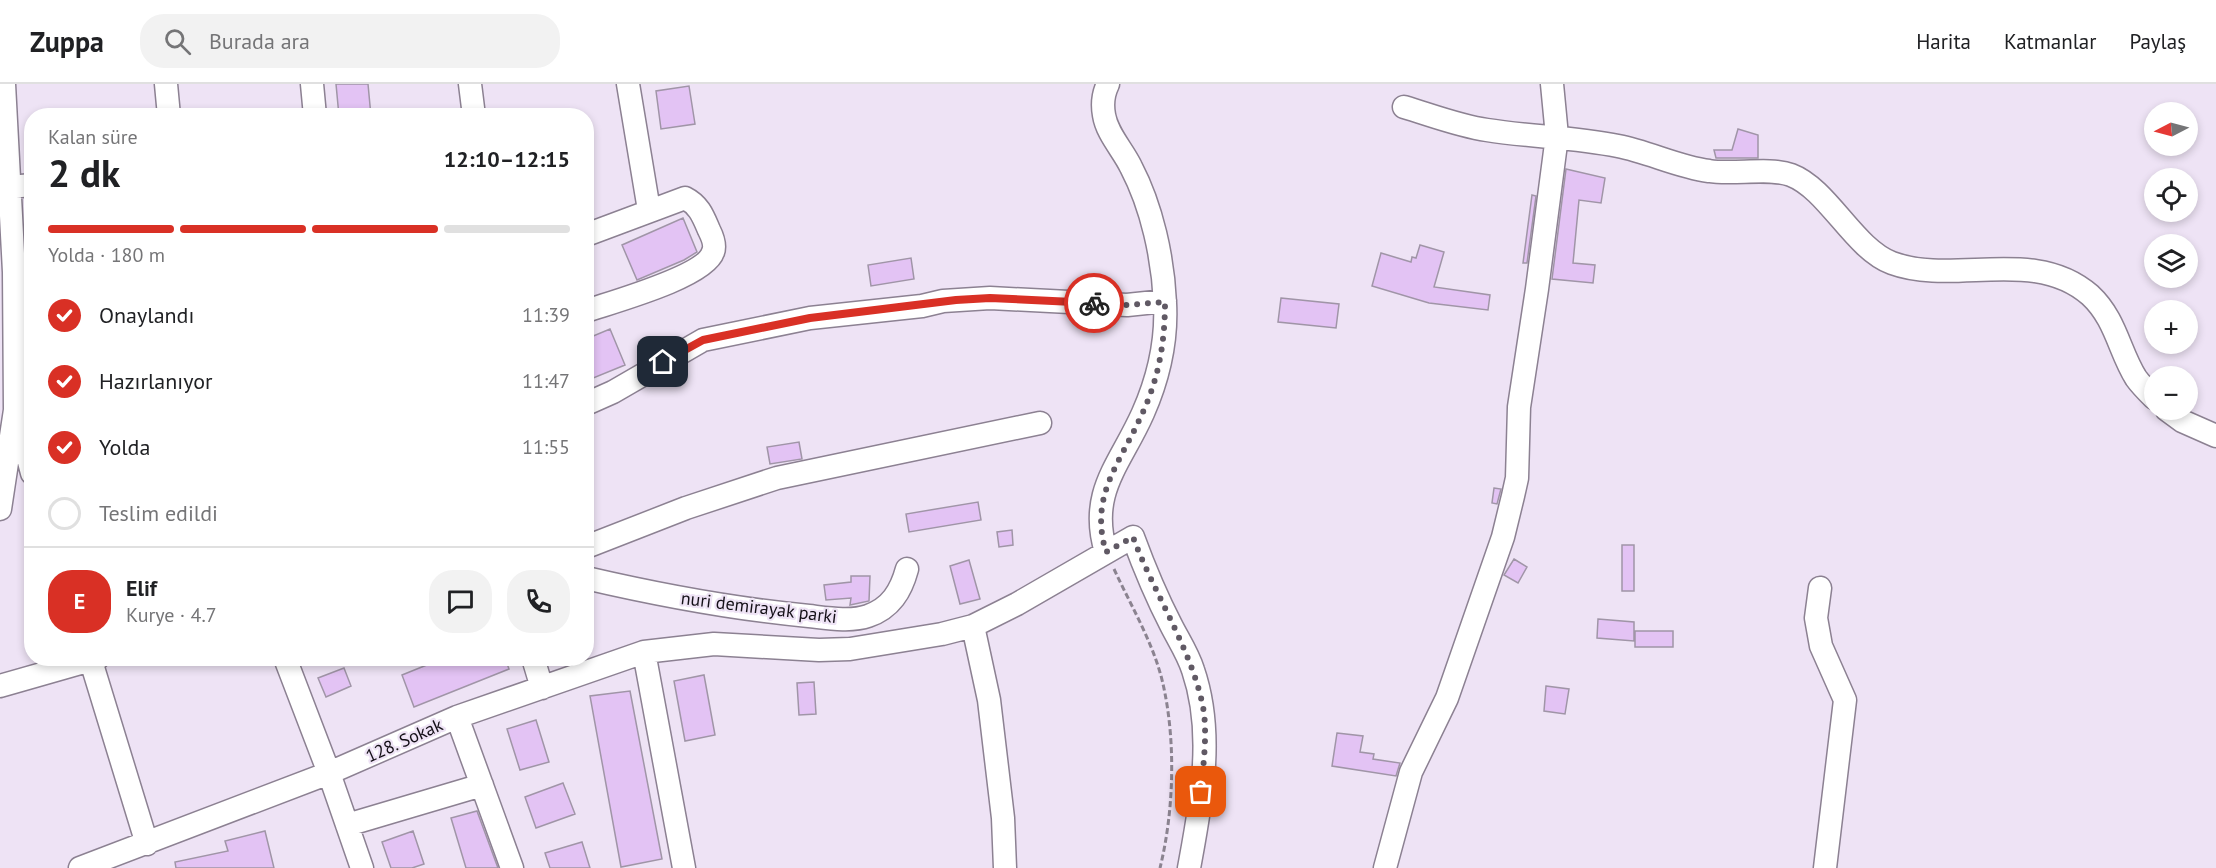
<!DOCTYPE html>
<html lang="tr">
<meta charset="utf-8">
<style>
:root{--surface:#fff;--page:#f2f2f2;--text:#202124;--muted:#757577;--line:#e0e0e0;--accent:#d93025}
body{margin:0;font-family:"PT Sans",sans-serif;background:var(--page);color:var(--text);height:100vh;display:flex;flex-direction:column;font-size:22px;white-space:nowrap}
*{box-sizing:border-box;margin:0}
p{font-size:20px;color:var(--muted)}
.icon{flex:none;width:33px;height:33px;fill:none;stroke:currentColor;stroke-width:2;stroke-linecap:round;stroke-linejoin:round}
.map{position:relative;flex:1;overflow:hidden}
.panel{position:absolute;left:24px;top:24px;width:570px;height:558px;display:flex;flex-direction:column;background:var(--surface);border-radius:24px;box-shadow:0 3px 9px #0003}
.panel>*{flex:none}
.needle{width:39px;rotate:264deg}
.tools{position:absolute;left:2144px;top:18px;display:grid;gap:12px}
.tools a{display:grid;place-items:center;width:54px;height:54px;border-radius:50%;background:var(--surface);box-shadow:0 3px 9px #0003;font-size:30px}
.pin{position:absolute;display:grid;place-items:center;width:51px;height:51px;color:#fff;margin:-26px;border-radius:12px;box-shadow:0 3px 9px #0006}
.courier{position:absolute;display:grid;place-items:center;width:60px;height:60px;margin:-30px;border:4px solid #d93025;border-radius:50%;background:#fff;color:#222;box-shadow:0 2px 8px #0007}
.overview em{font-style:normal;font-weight:800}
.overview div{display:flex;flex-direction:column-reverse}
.overview{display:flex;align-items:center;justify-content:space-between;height:102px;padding:0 24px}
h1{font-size:39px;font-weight:800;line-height:45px}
.bar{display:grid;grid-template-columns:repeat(4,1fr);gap:9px 6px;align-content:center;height:72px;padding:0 24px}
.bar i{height:8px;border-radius:4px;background:var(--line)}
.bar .selected{background:var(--accent)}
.bar p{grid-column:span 4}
.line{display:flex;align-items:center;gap:15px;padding:0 24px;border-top:2px solid var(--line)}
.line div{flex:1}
.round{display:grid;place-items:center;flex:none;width:63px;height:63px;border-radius:24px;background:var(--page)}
ol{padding:0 24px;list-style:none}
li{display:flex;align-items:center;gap:18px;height:66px}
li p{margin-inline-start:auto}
li .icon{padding:6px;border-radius:50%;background:var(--accent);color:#fff;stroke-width:4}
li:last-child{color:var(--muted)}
li i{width:33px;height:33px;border:3px solid var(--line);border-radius:50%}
header{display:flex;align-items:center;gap:36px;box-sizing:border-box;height:84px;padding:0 30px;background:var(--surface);border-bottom:2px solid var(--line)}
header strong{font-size:28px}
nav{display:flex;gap:33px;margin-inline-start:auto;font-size:21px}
.search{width:420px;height:54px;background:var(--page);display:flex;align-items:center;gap:15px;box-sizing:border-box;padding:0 21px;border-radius:24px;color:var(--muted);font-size:22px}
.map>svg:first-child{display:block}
.building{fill:#e3c3f4;stroke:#a095a7;stroke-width:1.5}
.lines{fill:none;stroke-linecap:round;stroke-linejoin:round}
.minor-casing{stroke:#8c8192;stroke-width:25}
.path{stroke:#8b8390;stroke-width:3;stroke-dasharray:6 3;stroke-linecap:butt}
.minor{stroke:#fff;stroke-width:22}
.done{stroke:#605964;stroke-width:6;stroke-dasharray:0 10.8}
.route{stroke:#d93025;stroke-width:8}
.labels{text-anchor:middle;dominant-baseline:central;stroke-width:4.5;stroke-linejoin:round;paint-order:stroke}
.street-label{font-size:18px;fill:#130f16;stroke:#eee3f5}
</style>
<header>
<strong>Zuppa</strong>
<div class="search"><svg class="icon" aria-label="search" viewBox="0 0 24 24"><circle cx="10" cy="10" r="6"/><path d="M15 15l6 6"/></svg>Burada ara</div>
<nav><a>Harita</a><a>Katmanlar</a><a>Paylaş</a></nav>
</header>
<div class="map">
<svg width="2216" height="784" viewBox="0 0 2216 784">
<rect width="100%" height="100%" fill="#eee3f5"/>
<path class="building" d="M336 0H368L371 32H339Z
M689 2 695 40 661 45 656 7Z
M1738 45 1758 51V74H1716L1714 66H1732Z
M1566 85 1605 94 1601 119 1579 116 1573 179 1595 181 1593 199 1552 195Z
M1532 111 1536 112 1527 179H1523Z
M683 134 697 168 684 176 637 196 622 161Z
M1420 161 1444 168 1434 203 1490 211 1488 226 1429 219 1372 202 1381 169 1411 178 1412 173 1416 174Z
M911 174 914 195 871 202 868 181Z
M1281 214 1339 220 1336 244 1278 238Z
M610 245 625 281 586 297V255Z
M799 358 802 375 770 380 767 363Z
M1494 404 1501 405 1497 420 1492 419Z
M978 418 981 436 909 448 906 430Z
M1012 446 1013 461 999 463 997 448Z
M1622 461H1634V507H1622Z
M1514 475 1527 483 1518 499 1504 491Z
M969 476 980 515 960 520 950 482Z
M851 492H870L869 517 850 521 851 514 826 516 824 501 851 498Z
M1598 535 1634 538V557L1597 554Z
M1635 547H1673V563H1635Z
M444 574H505L509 585 414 623 402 591Z
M344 584 351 602 326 613 318 594Z
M704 591 715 651 685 657 674 597Z
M814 598 816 630 799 631 797 599Z
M1546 602 1569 605 1565 630 1544 627Z
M630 607 662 775 621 783 590 612Z
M536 636 549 678 520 686 507 645Z
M1337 649 1363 652 1360 668 1374 670 1373 675 1400 679 1396 692 1332 682Z
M563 699 575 730 536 744 525 713Z
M477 727 498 784H466L451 734Z
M265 747 274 784H176L175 778 228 767 225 757Z
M413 747 424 780 412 784H391L382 758Z
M582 758 590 784H550L545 769Z"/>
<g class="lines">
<g class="minor-casing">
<path id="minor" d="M166 0 169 32
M312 0 315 32
M470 0 474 32
M628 0 649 126
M1404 23C1431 31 1459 42 1487 46 1531 53 1574 53 1618 62 1649 68 1678 83 1709 87 1733 91 1770 83 1791 91 1828 105 1854 165 1892 179 1954 202 2034 162 2090 211 2116 235 2119 267 2136 294 2141 301 2148 308 2154 314
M10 103 32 101
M586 151 685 114C699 121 703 132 709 146 712 152 716 161 713 168 705 193 612 218 586 227
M586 320 613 308 703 256 810 234 922 222 943 217 990 214 1127 221 1165 217
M2167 326 2182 337 2216 352
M18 336 32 389
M0 425 15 326 14 188 4 0
M586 463 686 424 777 394 1040 339
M1106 468C1088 408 1120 381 1143 329 1158 295 1167 256 1165 219 1163 174 1152 123 1131 83 1123 66 1107 50 1104 31 1102 20 1103 10 1108 0
M586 494C659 511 734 525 809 532 827 534 851 538 868 532 891 524 901 507 907 485
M1820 504 1816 534 1821 562 1845 616 1825 784
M973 542 989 616 1003 734 1005 784
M644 568 714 560 819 566 850 565 942 550 973 542 1017 520 1133 453C1144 483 1156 512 1171 541 1178 555 1188 570 1193 586 1215 650 1201 719 1189 784
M533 574 542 604
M91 577 147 760
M0 602 98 574
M457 633 512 784
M347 741 482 701
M80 784 329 689 285 574
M362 784 329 689 457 633 644 568 684 784
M1385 784 1411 688 1447 614 1503 453 1513 412 1517 394 1519 323 1537 205 1557 52 1552 0"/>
</g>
<path class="path" d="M1114 485C1131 522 1154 560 1163 600 1176 657 1174 727 1160 784"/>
<use href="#minor" class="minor"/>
</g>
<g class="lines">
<path class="done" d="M1094 219 1127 221 1165 218C1165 257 1159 294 1142 330 1120 380 1089 411 1106 468L1133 453C1154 510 1195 571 1204 629 1207 655 1203 683 1201 708"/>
<path class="route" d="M663 278 703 256 810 234 956 216 990 214 1094 219"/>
</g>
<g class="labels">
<g class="street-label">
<text transform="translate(759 523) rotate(7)">nuri demirayak parki</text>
<text transform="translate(404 656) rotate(-24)">128. Sokak</text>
</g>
</g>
</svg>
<div class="tools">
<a><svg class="needle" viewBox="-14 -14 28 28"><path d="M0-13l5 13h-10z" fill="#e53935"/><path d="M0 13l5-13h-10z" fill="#757577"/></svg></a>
<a><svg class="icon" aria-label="locate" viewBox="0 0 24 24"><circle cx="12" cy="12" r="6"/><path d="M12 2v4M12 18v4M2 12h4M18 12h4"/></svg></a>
<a><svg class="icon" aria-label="layers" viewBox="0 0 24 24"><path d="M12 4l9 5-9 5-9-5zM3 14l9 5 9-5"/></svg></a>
<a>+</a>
<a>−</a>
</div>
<div class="pin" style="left:1201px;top:708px;background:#ea580c"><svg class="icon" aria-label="bag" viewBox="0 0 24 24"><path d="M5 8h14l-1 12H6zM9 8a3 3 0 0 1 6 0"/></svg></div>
<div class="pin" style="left:663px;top:278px;background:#1f2937"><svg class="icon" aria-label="home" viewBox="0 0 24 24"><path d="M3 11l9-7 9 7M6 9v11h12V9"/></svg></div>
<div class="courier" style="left:1094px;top:219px"><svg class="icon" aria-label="bike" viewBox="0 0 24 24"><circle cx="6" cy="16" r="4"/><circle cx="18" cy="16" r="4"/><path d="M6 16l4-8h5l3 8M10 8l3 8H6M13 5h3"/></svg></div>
<section class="panel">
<div class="overview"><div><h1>2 dk</h1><p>Kalan süre</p></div><em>12:10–12:15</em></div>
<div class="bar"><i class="selected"></i><i class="selected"></i><i class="selected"></i><i></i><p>Yolda · 180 m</p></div>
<ol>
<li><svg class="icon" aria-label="check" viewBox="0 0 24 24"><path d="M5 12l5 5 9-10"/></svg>Onaylandı<p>11:39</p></li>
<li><svg class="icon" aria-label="check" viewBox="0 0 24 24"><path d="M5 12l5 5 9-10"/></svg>Hazırlanıyor<p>11:47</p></li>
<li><svg class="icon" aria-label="check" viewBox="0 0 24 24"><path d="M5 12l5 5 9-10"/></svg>Yolda<p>11:55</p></li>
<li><i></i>Teslim edildi</li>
</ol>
<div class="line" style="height:108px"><b class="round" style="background:var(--accent);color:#fff">E</b><div><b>Elif</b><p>Kurye · 4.7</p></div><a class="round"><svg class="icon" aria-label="chat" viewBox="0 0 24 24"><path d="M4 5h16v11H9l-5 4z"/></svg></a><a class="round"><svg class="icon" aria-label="phone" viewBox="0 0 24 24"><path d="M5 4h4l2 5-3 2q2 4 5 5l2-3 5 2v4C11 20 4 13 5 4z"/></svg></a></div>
</section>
</div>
